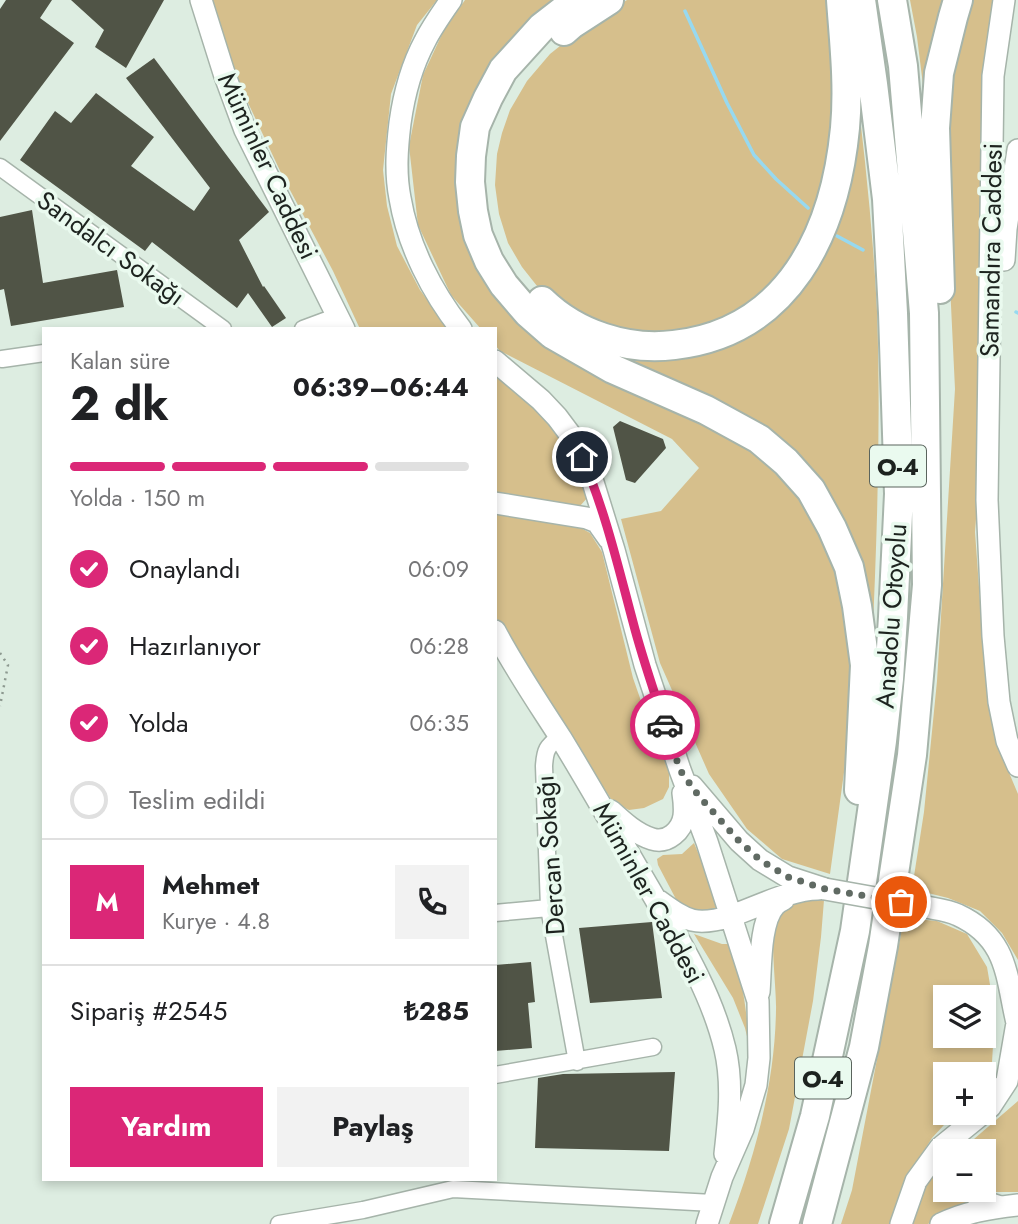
<!DOCTYPE html>
<html lang="tr">
<meta charset="utf-8">
<style>
:root{--surface:#fff;--page:#f2f2f2;--text:#202124;--muted:#757577;--line:#e0e0e0;--accent:#db2777}
body{margin:0;font-family:Jost,sans-serif;background:var(--page);color:var(--text);height:100vh;display:flex;flex-direction:column;font-size:26px;white-space:nowrap}
*{box-sizing:border-box;margin:0}
p{font-size:23px;color:var(--muted)}
.icon{flex:none;width:38px;height:38px;fill:none;stroke:currentColor;stroke-width:2;stroke-linecap:round;stroke-linejoin:round}
.map{position:relative;flex:1;overflow:hidden}
.sheet{position:absolute;left:42px;top:327px;width:455px;height:854px;display:flex;flex-direction:column;background:var(--surface);border-radius:0px;box-shadow:0 4px 10px #0003}
.sheet>*{flex:none}
.buttons{position:absolute;left:933px;top:985px;display:grid;gap:14px}
.buttons a{display:grid;place-items:center;width:63px;height:63px;border-radius:0px;background:var(--surface);box-shadow:0 4px 10px #0003;font-size:35px}
.pin{position:absolute;display:grid;place-items:center;width:60px;height:60px;color:#fff;margin:-30px;border:4px solid #fff;border-radius:50%;box-shadow:0 2px 7px #0007}
.courier{position:absolute;display:grid;place-items:center;width:70px;height:70px;margin:-35px;border:5px solid #db2777;border-radius:50%;background:#fff;color:#222;box-shadow:0 2px 9px #0007}
.overview em{font-style:normal;font-weight:700}
.overview div{display:flex;flex-direction:column-reverse}
.overview{display:flex;align-items:center;justify-content:space-between;height:119px;padding:0 28px}
h1{font-size:46px;font-weight:700;line-height:52px}
.bar{display:grid;grid-template-columns:repeat(4,1fr);gap:10px 7px;align-content:center;height:84px;padding:0 28px}
.bar i{height:9px;border-radius:5px;background:var(--line)}
.bar .current{background:var(--accent)}
.bar p{grid-column:span 4}
.line{display:flex;align-items:center;gap:18px;padding:0 28px;border-top:2px solid var(--line)}
.line div{flex:1}
.round{display:grid;place-items:center;flex:none;width:74px;height:74px;border-radius:0px;background:var(--page)}
ol{padding:0 28px;list-style:none}
li{display:flex;align-items:center;gap:21px;height:77px}
li p{margin-inline-start:auto}
li .icon{padding:7px;border-radius:50%;background:var(--accent);color:#fff;stroke-width:4}
li:last-child{color:var(--muted)}
li i{width:38px;height:38px;border:4px solid var(--line);border-radius:50%}
.primary-button{display:flex;gap:14px;margin-top:auto;padding:14px 28px}
.primary-button a{flex:1;height:80px;border-radius:0px;background:var(--accent);color:#fff;font-size:28px;font-weight:700;line-height:80px;text-align:center}
.primary-button a+a{background:var(--page);color:var(--text)}
.map>svg:first-child{display:block}
.green{fill:#d6bf8c;fill-rule:evenodd}
.lines{fill:none;stroke-linecap:round;stroke-linejoin:round}
.stream{stroke:#97d9f0;stroke-width:3.5}
.building{fill:#505446}
.street-casing{stroke:#a6b4aa;stroke-width:19}
.secondary-casing{stroke:#a6b4aa;stroke-width:24}
.highway-casing{stroke:#a6b4aa;stroke-width:32}
.path{stroke:#8d9990;stroke-width:2.5;stroke-dasharray:2 5;stroke-linecap:butt}
.street{stroke:#fff;stroke-width:16}
.secondary{stroke:#fff;stroke-width:21}
.highway{stroke:#fff;stroke-width:28}
.secondary-bridge-casing{stroke:#a6b4aa;stroke-width:24;stroke-linecap:butt}
.secondary-bridge{stroke:#fff;stroke-width:21}
.done{stroke:#606a63;stroke-width:7;stroke-dasharray:0 12.6}
.route{stroke:#db2777;stroke-width:9}
.labels{text-anchor:middle;dominant-baseline:central;stroke-width:7;stroke-linejoin:round;paint-order:stroke}
.shield{fill:#eafaef;stroke:#5a645d;stroke-width:2}
.shield-label{font-size:24px;font-weight:bold;fill:#1d231f}
.street-label{font-size:26px;fill:#1d231f;stroke:#eafaef}
</style>
<div class="map">
<svg width="1018" height="1224" viewBox="0 0 1018 1224">
<rect width="100%" height="100%" fill="#ddede1"/>
<path class="green" d="M209 0H437L417 25 391 94 383 170 387 206 397 246 420 290 449 329H360L333 271 282 175 218 39Z
M465 0H562L477 98 486 277 740 438 788 485 825 535 841 585 851 670 846 758 830 874 782 859 747 829 709 774 660 663 621 519 661 511 699 468 672 439 500 351 495 345V329H481L451 295 418 225 409 146 423 75 443 32Z
M592 0H597C551 30 509 67 490 120 480 149 478 184 485 214 511 332 639 389 745 331 774 316 794 292 812 265 816 258 822 251 826 243 849 186 851 127 854 67 864 148 873 229 877 311 881 423 877 536 872 648 868 625 866 602 861 580 852 537 825 485 793 455 701 367 534 375 486 238 468 186 476 142 497 93L499 94C521 54 554 25 592 0Z
M627 0H832L834 156 801 253 753 307 700 333H614L541 291 522 267 508 243 499 214 495 185 497 154 502 133 510 110 527 81 550 54 580 30Z
M910 0H950L926 109 917 37Z
M966 0H993L989 24 976 466 980 467 975 532 982 628 997 744 1018 794V960L1002 933 980 911 948 898 912 889 924 812 937 681 955 389 943 138 945 85Z
M495 374C532 404 580 448 588 497L580 506 495 493Z
M495 509 572 523 590 533 602 552 633 678 649 724 666 761 669 773V787L663 799 644 808 629 810 613 802 517 656 495 615Z
M694 843 723 913 703 918 678 903 658 865 657 859 663 855 682 854Z
M816 898 824 900 821 937 813 1001 789 1129 758 1224H729C755 1156 775 1083 776 1010 777 991 768 925 777 914 785 903 803 901 816 898Z
M904 918 937 921 967 934 987 967 995 1014 992 1062 984 1081V1074H945V1113H955L932 1138 907 1178 889 1224H841L852 1190ZM945 998H984V1036H945Z
M694 934 722 944H728C742 958 748 1030 751 1053L745 1028 733 998Z
M1018 1101V1192H987L984 1189V1152H970L974 1139Z
M945 1154V1190H957L967 1201 977 1206 938 1218 928 1224H907L924 1184Z"/>
<g class="lines">
<path class="stream" d="M685 11 727 103 754 155 776 179 808 208
M837 236 863 250
M1016 312 1018 313"/>
</g>
<path class="building" d="M6 0H52L40 18 74 43 0 141V9Z
M71 0H164L126 68 95 47 104 30Z
M154 58 269 212 239 240 263 287 264 286 286 318 272 327 248 293 237 308 152 242 145 251 20 160 55 111 71 123 96 93 154 137 131 166 194 211 210 188 126 78Z
M32 210 43 283 117 270 124 307 11 326 4 289 0 290V217Z
M620 421 663 439 666 448 635 483 626 480 613 427Z
M652 922 662 998 590 1003 579 928Z
M531 962 535 1002 528 1003 532 1048 495 1051V965Z
M675 1072 669 1151 535 1148 538 1078 563 1074Z"/>
<g class="lines">
<g class="street-casing">
<path id="street" d="M0 167 223 329
M303 329 338 316
M2 359 44 353
M560 737C547 746 545 750 544 766L549 908 577 1062
M495 913 549 908
M495 1075 653 1047
M279 1224 363 1210 453 1189 713 1203"/>
</g>
<g class="secondary-casing">
<path id="secondary" d="M201 0 224 73 245 130 344 329
M451 0C442 13 432 27 425 41 411 67 404 94 400 123 397 148 395 173 400 198 408 246 432 292 461 329
M1004 0 993 76 987 500 993 636 999 702 1007 741 1018 766
M1004 260 1006 229 1018 150
M495 361 541 400 557 417 572 437 592 479 614 550 645 665 680 770 707 842 758 1001 759 1058 756 1085 743 1129 722 1177 707 1224
M495 503 587 518 597 522 609 539
M495 631C515 669 539 704 562 740 593 791 623 844 653 895 681 943 712 994 725 1049 733 1083 729 1119 725 1154
M692 786 739 841 760 860 788 877 825 889
M611 811C623 822 636 834 652 839 668 844 682 830 684 816 685 808 684 800 683 793
M659 901C687 921 695 927 731 916 757 907 792 889 818 889
M926 907C936 909 948 910 958 915 1010 939 1006 980 1018 1027
M759 992C761 970 759 922 775 905 776 904 782 900 784 899
M990 1107 1007 1081 1017 1023
M971 1190 982 1201 1000 1207
M901 1224 916 1181 940 1148 983 1113
M941 1224C965 1212 991 1208 1018 1205"/>
</g>
<g class="highway-casing">
<path id="highway" d="M577 0 542 27 503 70 488 98 475 127 471 156 470 182 473 211 478 235 489 261 504 285 528 313 552 334 613 369 706 410 759 439 786 462 811 490 832 528 849 567 857 606 865 665 859 790
M564 31 572 24 609 0
M940 289 935 128 939 73 953 17 958 0
M542 301C576 334 627 351 674 345 789 332 835 232 845 128 849 85 844 42 841 0
M784 1224 815 1116 855 931 882 741 889 679 893 617 899 494 893 313 887 199 873 84 861 0
M817 1224 864 1047 883 946 912 755 927 585 924 313 903 66 892 0"/>
</g>
<path class="path" d="M0 653 8 665 0 706"/>
<use href="#street" class="street"/>
<use href="#secondary" class="secondary"/>
<use href="#highway" class="highway"/>
<g class="secondary-bridge-casing">
<path id="secondary-bridge" d="M825 889 926 907"/>
</g>
<use href="#secondary-bridge" class="secondary-bridge"/>
</g>
<g class="lines">
<path class="done" d="M665 725 680 770 698 795 739 841 760 860 788 877 825 889 901 902"/>
<path class="route" d="M582 457C605 510 618 566 633 622 642 657 654 691 665 725"/>
</g>
<g class="labels">
<g class="shield">
<rect x="870" y="445.5" width="56" height="41" rx="5"/>
<rect x="795" y="1057.5" width="56" height="41" rx="5"/>
</g>
<g class="shield-label">
<text x="898" y="466">O-4</text>
<text x="823" y="1078">O-4</text>
</g>
<g class="street-label">
<text transform="translate(268 166) rotate(65)">Müminler Caddesi</text>
<text transform="translate(111 248) rotate(36)">Sandalcı Sokağı</text>
<text transform="translate(991 250) rotate(-89)">Samandıra Caddesi</text>
<text transform="translate(891 616) rotate(-86)">Anadolu Otoyolu</text>
<text transform="translate(550 855) rotate(-94)">Dercan Sokağı</text>
<text transform="translate(649 893) rotate(61)">Müminler Caddesi</text>
</g>
</g>
</svg>
<div class="buttons">
<a><svg class="icon" aria-label="layers" viewBox="0 0 24 24"><path d="M12 4l9 5-9 5-9-5zM3 14l9 5 9-5"/></svg></a>
<a>+</a>
<a>−</a>
</div>
<div class="pin" style="left:901px;top:902px;background:#ea580c"><svg class="icon" aria-label="bag" viewBox="0 0 24 24"><path d="M5 8h14l-1 12H6zM9 8a3 3 0 0 1 6 0"/></svg></div>
<div class="pin" style="left:582px;top:457px;background:#1f2937"><svg class="icon" aria-label="home" viewBox="0 0 24 24"><path d="M3 11l9-7 9 7M6 9v11h12V9"/></svg></div>
<div class="courier" style="left:665px;top:725px"><svg class="icon" aria-label="car" viewBox="0 0 24 24"><path d="M5 17H2v-5l4-1 3-4h7l3 4 3 1v5h-3M9 17h6M6 11h13"/><circle cx="7" cy="17" r="2"/><circle cx="17" cy="17" r="2"/></svg></div>
<section class="sheet">
<div class="overview"><div><h1>2 dk</h1><p>Kalan süre</p></div><em>06:39–06:44</em></div>
<div class="bar"><i class="current"></i><i class="current"></i><i class="current"></i><i></i><p>Yolda · 150 m</p></div>
<ol>
<li><svg class="icon" aria-label="check" viewBox="0 0 24 24"><path d="M5 12l5 5 9-10"/></svg>Onaylandı<p>06:09</p></li>
<li><svg class="icon" aria-label="check" viewBox="0 0 24 24"><path d="M5 12l5 5 9-10"/></svg>Hazırlanıyor<p>06:28</p></li>
<li><svg class="icon" aria-label="check" viewBox="0 0 24 24"><path d="M5 12l5 5 9-10"/></svg>Yolda<p>06:35</p></li>
<li><i></i>Teslim edildi</li>
</ol>
<div class="line" style="height:126px"><b class="round" style="background:var(--accent);color:#fff">M</b><div><b>Mehmet</b><p>Kurye · 4.8</p></div><a class="round"><svg class="icon" aria-label="phone" viewBox="0 0 24 24"><path d="M5 4h4l2 5-3 2q2 4 5 5l2-3 5 2v4C11 20 4 13 5 4z"/></svg></a></div>
<div class="line" style="height:91px"><div>Sipariş #2545</div><b>₺285</b></div>
<div class="primary-button"><a>Yardım</a><a>Paylaş</a></div>
</section>
</div>
